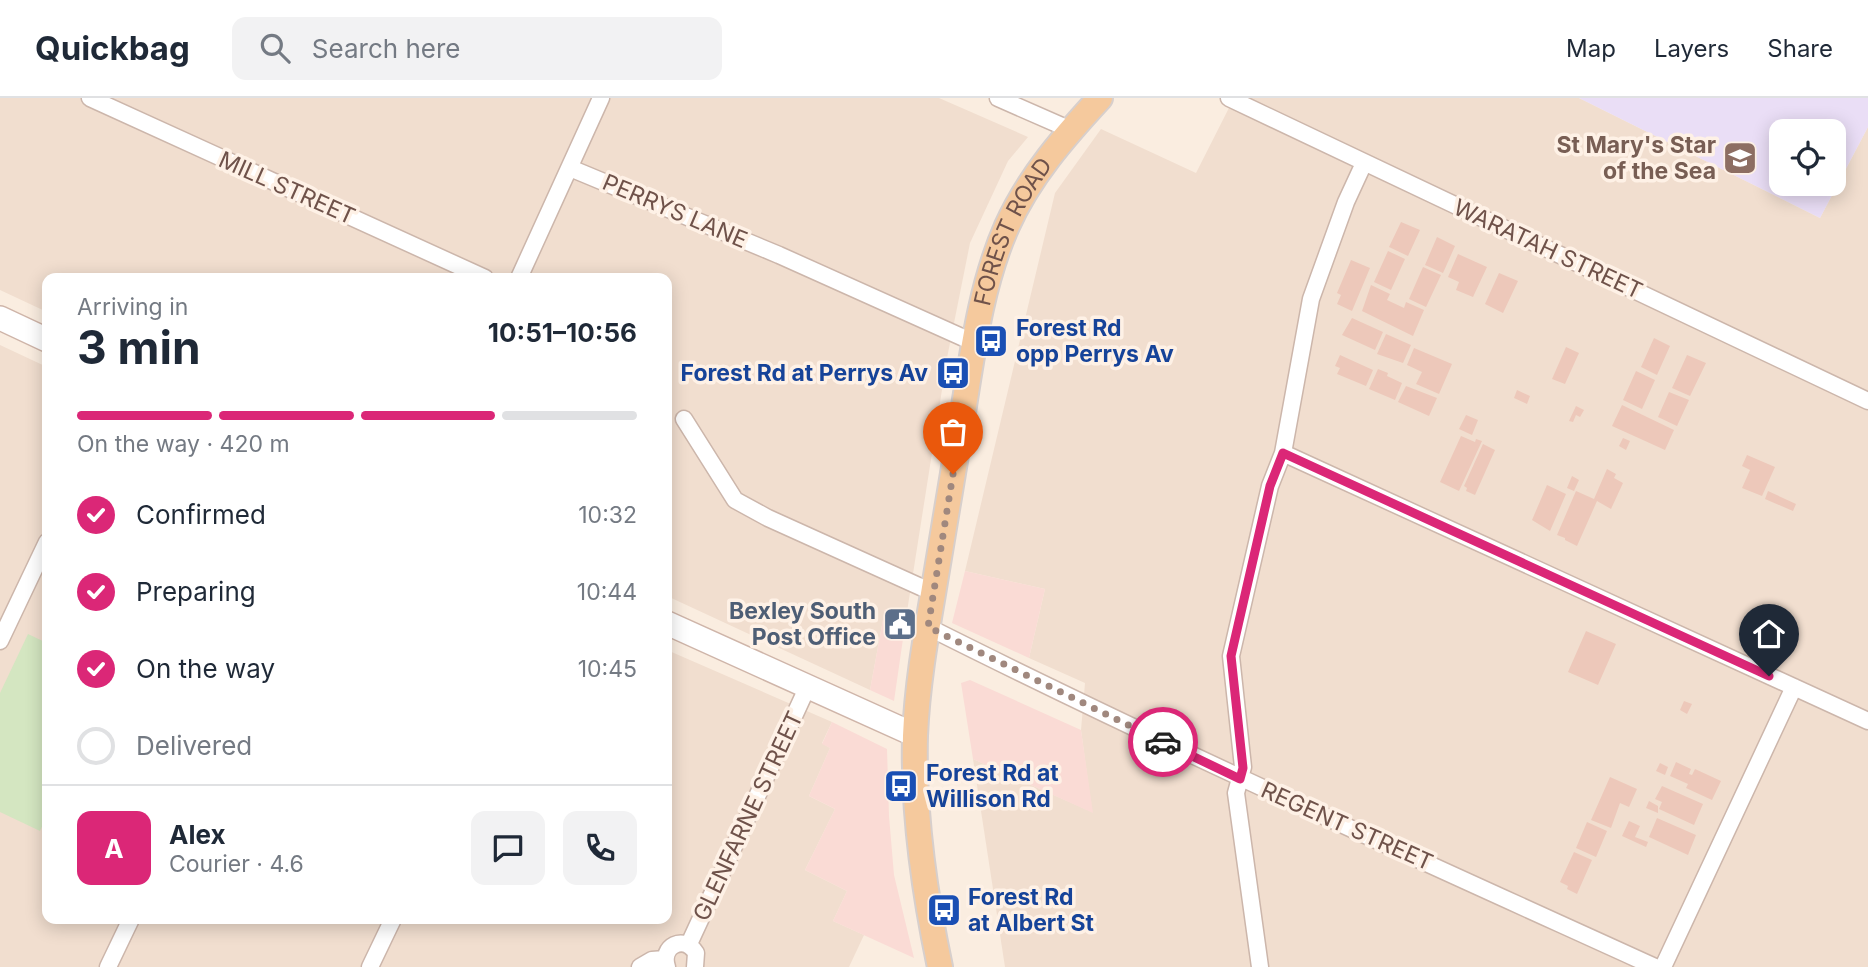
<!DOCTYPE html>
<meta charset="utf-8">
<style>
:root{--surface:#fff;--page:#f2f2f3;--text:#1f2937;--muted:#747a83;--line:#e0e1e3;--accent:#db2777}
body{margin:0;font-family:Inter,sans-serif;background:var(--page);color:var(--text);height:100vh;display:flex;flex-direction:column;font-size:26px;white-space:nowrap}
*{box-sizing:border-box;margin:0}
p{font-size:23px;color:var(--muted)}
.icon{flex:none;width:38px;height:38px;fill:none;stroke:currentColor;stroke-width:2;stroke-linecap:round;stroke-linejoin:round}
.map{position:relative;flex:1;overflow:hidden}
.side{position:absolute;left:42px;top:175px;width:630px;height:651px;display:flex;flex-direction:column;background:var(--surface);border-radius:14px;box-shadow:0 4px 18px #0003}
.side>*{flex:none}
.controls{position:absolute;left:1769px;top:21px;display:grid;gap:14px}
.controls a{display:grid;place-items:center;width:77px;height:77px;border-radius:14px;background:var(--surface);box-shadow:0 4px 18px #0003;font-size:35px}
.pin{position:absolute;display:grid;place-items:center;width:60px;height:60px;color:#fff;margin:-72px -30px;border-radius:50% 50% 50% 0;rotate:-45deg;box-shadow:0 0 7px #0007}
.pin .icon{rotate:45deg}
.courier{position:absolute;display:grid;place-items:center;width:70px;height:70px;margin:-35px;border:5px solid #db2777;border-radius:50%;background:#fff;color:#222;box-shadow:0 2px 9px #0007}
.head em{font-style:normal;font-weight:700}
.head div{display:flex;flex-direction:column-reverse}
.head{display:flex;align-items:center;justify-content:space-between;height:119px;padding:0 35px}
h1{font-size:46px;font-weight:700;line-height:52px}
.bar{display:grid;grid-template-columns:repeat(4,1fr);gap:10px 7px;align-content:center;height:84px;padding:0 35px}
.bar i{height:9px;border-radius:5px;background:var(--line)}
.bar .active{background:var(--accent)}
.bar p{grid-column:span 4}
.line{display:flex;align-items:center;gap:18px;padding:0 35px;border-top:2px solid var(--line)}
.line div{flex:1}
.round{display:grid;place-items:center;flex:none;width:74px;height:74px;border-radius:14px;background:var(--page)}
ol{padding:0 35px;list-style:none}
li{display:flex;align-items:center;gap:21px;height:77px}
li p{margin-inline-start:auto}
li .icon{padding:7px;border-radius:50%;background:var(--accent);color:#fff;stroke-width:4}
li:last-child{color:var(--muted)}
li i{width:38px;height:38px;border:4px solid var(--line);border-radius:50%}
header{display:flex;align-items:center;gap:42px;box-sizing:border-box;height:98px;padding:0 35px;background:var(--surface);border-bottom:2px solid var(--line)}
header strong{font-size:33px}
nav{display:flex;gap:38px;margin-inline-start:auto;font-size:24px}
.search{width:490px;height:63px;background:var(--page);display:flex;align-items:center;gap:18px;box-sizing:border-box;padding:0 24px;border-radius:14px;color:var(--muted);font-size:26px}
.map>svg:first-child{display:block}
.residential{fill:#f1decf}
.commercial{fill:#fadbd5}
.education{fill:#eadef6;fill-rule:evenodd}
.green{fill:#d4e6c1}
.building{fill:#edc8ba}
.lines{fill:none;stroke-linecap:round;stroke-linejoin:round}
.minor-casing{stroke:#ccb6ab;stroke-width:19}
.secondary-casing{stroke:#cfb5a9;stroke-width:26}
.primary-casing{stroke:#d7cfcc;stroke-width:28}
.minor{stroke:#fff;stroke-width:16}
.secondary{stroke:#fff;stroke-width:23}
.primary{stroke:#f5c99d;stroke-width:24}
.done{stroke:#a0887e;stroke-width:7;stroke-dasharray:0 12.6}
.route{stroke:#db2777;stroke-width:9}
.labels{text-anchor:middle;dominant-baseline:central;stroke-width:7;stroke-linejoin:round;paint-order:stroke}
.education-label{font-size:23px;font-weight:bold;fill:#785e54;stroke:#fef1e6;text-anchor:end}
.street-label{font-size:23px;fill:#6f524a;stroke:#fef1e6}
.transit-label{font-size:23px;font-weight:bold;fill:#164399;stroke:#fef1e6;text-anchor:start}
.service-label{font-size:23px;font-weight:bold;fill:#4e5e75;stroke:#fef1e6;text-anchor:end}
</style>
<header>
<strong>Quickbag</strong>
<div class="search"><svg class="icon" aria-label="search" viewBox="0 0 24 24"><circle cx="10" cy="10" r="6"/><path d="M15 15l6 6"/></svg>Search here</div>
<nav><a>Map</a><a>Layers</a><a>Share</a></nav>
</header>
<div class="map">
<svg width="1868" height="869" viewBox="0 0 1868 869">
<rect width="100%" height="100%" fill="#faede0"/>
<path class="residential" d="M0 0H939L1028 39 1008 63 970 145 947 260 906 520 885 511 870 592 667 498V180H47V214L0 192Z
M1234 0H1579L1820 120 1868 29V869H1005L973 661 1092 714 1081 632 1085 585 1029 560 1045 491 965 473 1055 95 1101 31 1196 75Z
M0 247 47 269V821H667V552L832 624 822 645 830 650 809 698 835 711 805 772 847 793 833 823 864 837 849 869H0Z"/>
<path class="commercial" d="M965 473 1045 491 1029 560 952 525Z
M885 511 906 520 894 603 870 592Z
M970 582 1081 632 1093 715 973 661 961 585Z
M832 624 887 651 889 718 894 777 914 860 833 823 847 793 805 772 835 711 809 698 830 650 822 646Z"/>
<path class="education" d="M1579 0H1868V29L1820 120ZM1782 33H1834V86H1782Z"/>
<path class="green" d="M28 536 47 545V718L40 733 0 714V595Z"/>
<path class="building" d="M1401 124 1420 132 1408 158 1389 149Z
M1437 139 1455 148 1443 175 1425 167Z
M1388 153 1405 161 1391 192 1374 184Z
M1458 156 1487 169 1473 199 1456 192 1459 184 1448 179Z
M1351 162 1370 170 1352 213 1337 206 1341 197 1337 195Z
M1423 169 1441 177 1426 209 1409 201Z
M1499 175 1518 183 1503 215 1485 206Z
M1371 187 1390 196 1387 202 1404 210 1406 204 1424 212 1413 238 1362 213Z
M1352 220 1383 234 1375 252 1342 237Z
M1386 236 1411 247 1403 265 1377 256Z
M1654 240 1670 248 1657 277 1641 269Z
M1566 249 1579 255 1565 286 1552 281Z
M1414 250 1452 266 1439 296 1416 286 1422 274 1407 267Z
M1340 257 1373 272 1366 288 1337 276 1340 270 1335 268Z
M1687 257 1706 265 1690 298 1672 290Z
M1378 271 1388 275 1387 278 1402 285 1395 302 1369 291Z
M1636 273 1655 282 1642 311 1623 302Z
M1406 288 1437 300 1429 318 1398 304Z
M1517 292 1530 298 1527 306 1514 300Z
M1669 294 1689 302 1677 328 1658 319Z
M1622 307 1674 332 1665 352 1612 328Z
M1576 308 1584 312 1580 319 1576 317 1573 324 1569 323Z
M1466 317 1478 322 1472 337 1459 331Z
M1461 338 1475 344 1476 341 1482 343 1459 393 1440 384Z
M1623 340 1630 343 1626 352 1619 348Z
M1483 346 1495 352 1475 397 1466 393 1467 390 1464 388Z
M1747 357 1775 369 1762 398 1742 390 1750 372 1742 368Z
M1607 371 1616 376 1614 380 1623 385 1611 411 1597 403 1577 448 1565 442V440L1557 437 1576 393 1594 401Z
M1572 378 1579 382 1574 393 1567 390Z
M1547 387 1566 396 1550 433 1532 422Z
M1768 393 1796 406 1793 413 1765 401Z
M1586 533 1616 546 1598 587 1568 574Z
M1684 603 1692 606 1687 616 1680 612Z
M1676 664 1691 671 1689 676 1692 677 1695 671 1721 683 1712 702 1686 690 1688 686 1670 678Z
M1660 665 1668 669 1665 677 1656 673Z
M1610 679 1637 691 1629 709 1620 705 1611 730 1591 722Z
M1662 688 1703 706 1694 727 1659 711 1662 704 1655 701Z
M1649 703 1658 708V715L1646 710Z
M1657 720 1696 737 1688 757 1649 739Z
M1629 723 1640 728 1635 739 1648 744 1646 749 1622 738Z
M1587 724 1607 733 1596 759 1576 750Z
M1574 754 1592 762 1577 796 1567 791 1568 788 1560 784Z"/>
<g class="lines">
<g class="minor-casing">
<path id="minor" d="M90 0 485 180
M998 0 1071 32
M1229 0 1868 303
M570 70 779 157 975 245
M519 180 601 0
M684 321 735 402 768 420 934 495
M1283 355 1868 623
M928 529C1167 649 1411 758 1655 869
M0 543 47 444
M689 846 807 590
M108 869 131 821
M370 869 393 821
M640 869 652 862 665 861
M667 869C660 848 684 836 696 855L695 869
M1260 869 1236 695 1243 669 1231 558 1270 388 1283 355 1311 201 1346 104 1364 65
M1663 869 1794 589"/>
</g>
<g class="secondary-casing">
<path id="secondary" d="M0 220 47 242
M667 525 915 637"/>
</g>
<g class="primary-casing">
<g id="primary">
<path id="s1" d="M940 869C924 793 913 716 915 638 917 590 925 543 933 496 942 444 950 391 959 339 971 269 978 193 1007 128 1029 79 1064 39 1100 0"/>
</g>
</g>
<use href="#minor" class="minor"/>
<use href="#secondary" class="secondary"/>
<use href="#primary" class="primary"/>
</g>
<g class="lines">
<path class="done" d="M953 376 928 529 1163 644"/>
<path class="route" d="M1163 644 1240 681 1243 670 1231 558 1270 388 1283 355 1769 578"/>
</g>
<defs>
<g id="school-square" transform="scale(1.75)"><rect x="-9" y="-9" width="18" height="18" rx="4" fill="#8d6e63" stroke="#fef1e6"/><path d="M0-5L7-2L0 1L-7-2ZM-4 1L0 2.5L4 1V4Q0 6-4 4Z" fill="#fff"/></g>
<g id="bus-square" transform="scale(1.75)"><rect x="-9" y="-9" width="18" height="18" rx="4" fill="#1a4fb4" stroke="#fef1e6"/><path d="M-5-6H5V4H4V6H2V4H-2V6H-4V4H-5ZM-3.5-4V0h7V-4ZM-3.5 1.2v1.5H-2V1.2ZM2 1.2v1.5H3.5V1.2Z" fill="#fff"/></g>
<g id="civic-square" transform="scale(1.75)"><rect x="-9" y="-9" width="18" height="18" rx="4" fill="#5c6f8a" stroke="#fef1e6"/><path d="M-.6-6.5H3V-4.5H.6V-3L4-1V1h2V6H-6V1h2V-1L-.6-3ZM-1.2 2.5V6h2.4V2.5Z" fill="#fff"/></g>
</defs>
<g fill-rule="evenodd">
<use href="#school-square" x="1740" y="60"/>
<use href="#bus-square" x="991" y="243"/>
<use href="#bus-square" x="953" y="275"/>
<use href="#civic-square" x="900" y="526"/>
<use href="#bus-square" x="901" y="688"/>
<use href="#bus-square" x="944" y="812"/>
</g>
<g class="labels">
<g class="education-label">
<text x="1716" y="47">St Mary's Star<tspan x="1716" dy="26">of the Sea</tspan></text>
</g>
<g class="street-label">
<text transform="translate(287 90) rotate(24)">MILL STREET</text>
<text transform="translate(675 113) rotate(23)">PERRYS LANE</text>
<text stroke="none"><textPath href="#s1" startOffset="749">FOREST ROAD</textPath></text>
<text transform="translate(1548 151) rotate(25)">WARATAH STREET</text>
<text transform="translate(748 718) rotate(-65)">GLENFARNE STREET</text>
<text transform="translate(1347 728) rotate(24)">REGENT STREET</text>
</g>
<g class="transit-label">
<text x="1016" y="230">Forest Rd<tspan x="1016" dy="26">opp Perrys Av</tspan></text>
<text x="928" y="275" text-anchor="end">Forest Rd at Perrys Av</text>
<text x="926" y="675">Forest Rd at<tspan x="926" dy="26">Willison Rd</tspan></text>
<text x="968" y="799">Forest Rd<tspan x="968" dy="26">at Albert St</tspan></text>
</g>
<g class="service-label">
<text x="876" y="513">Bexley South<tspan x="876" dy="26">Post Office</tspan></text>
</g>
</g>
</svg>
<div class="controls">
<a><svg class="icon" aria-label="locate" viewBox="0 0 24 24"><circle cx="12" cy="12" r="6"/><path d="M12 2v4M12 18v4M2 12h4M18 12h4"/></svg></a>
</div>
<div class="pin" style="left:953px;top:376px;background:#ea580c"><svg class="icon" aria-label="bag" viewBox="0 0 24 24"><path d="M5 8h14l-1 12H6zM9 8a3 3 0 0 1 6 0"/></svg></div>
<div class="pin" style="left:1769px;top:578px;background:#1f2937"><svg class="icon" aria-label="home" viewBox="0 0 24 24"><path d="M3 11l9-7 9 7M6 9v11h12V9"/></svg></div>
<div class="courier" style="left:1163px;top:644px"><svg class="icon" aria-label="car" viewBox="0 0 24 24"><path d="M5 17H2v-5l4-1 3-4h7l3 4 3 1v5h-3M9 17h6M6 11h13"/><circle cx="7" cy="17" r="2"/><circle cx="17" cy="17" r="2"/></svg></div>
<section class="side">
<div class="head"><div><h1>3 min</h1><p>Arriving in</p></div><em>10:51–10:56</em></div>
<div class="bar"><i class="active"></i><i class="active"></i><i class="active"></i><i></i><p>On the way · 420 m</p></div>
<ol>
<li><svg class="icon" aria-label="check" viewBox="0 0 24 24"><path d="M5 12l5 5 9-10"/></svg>Confirmed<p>10:32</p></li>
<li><svg class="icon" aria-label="check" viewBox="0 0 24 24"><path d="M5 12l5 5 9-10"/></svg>Preparing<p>10:44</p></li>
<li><svg class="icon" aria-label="check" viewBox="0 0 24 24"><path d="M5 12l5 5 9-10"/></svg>On the way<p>10:45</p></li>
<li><i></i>Delivered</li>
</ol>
<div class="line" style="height:126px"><b class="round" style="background:var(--accent);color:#fff">A</b><div><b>Alex</b><p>Courier · 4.6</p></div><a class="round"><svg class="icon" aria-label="chat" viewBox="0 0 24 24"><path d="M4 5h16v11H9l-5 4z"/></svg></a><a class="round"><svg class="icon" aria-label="phone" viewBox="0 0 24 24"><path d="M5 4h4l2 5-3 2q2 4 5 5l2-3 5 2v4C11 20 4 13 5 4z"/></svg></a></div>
</section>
</div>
